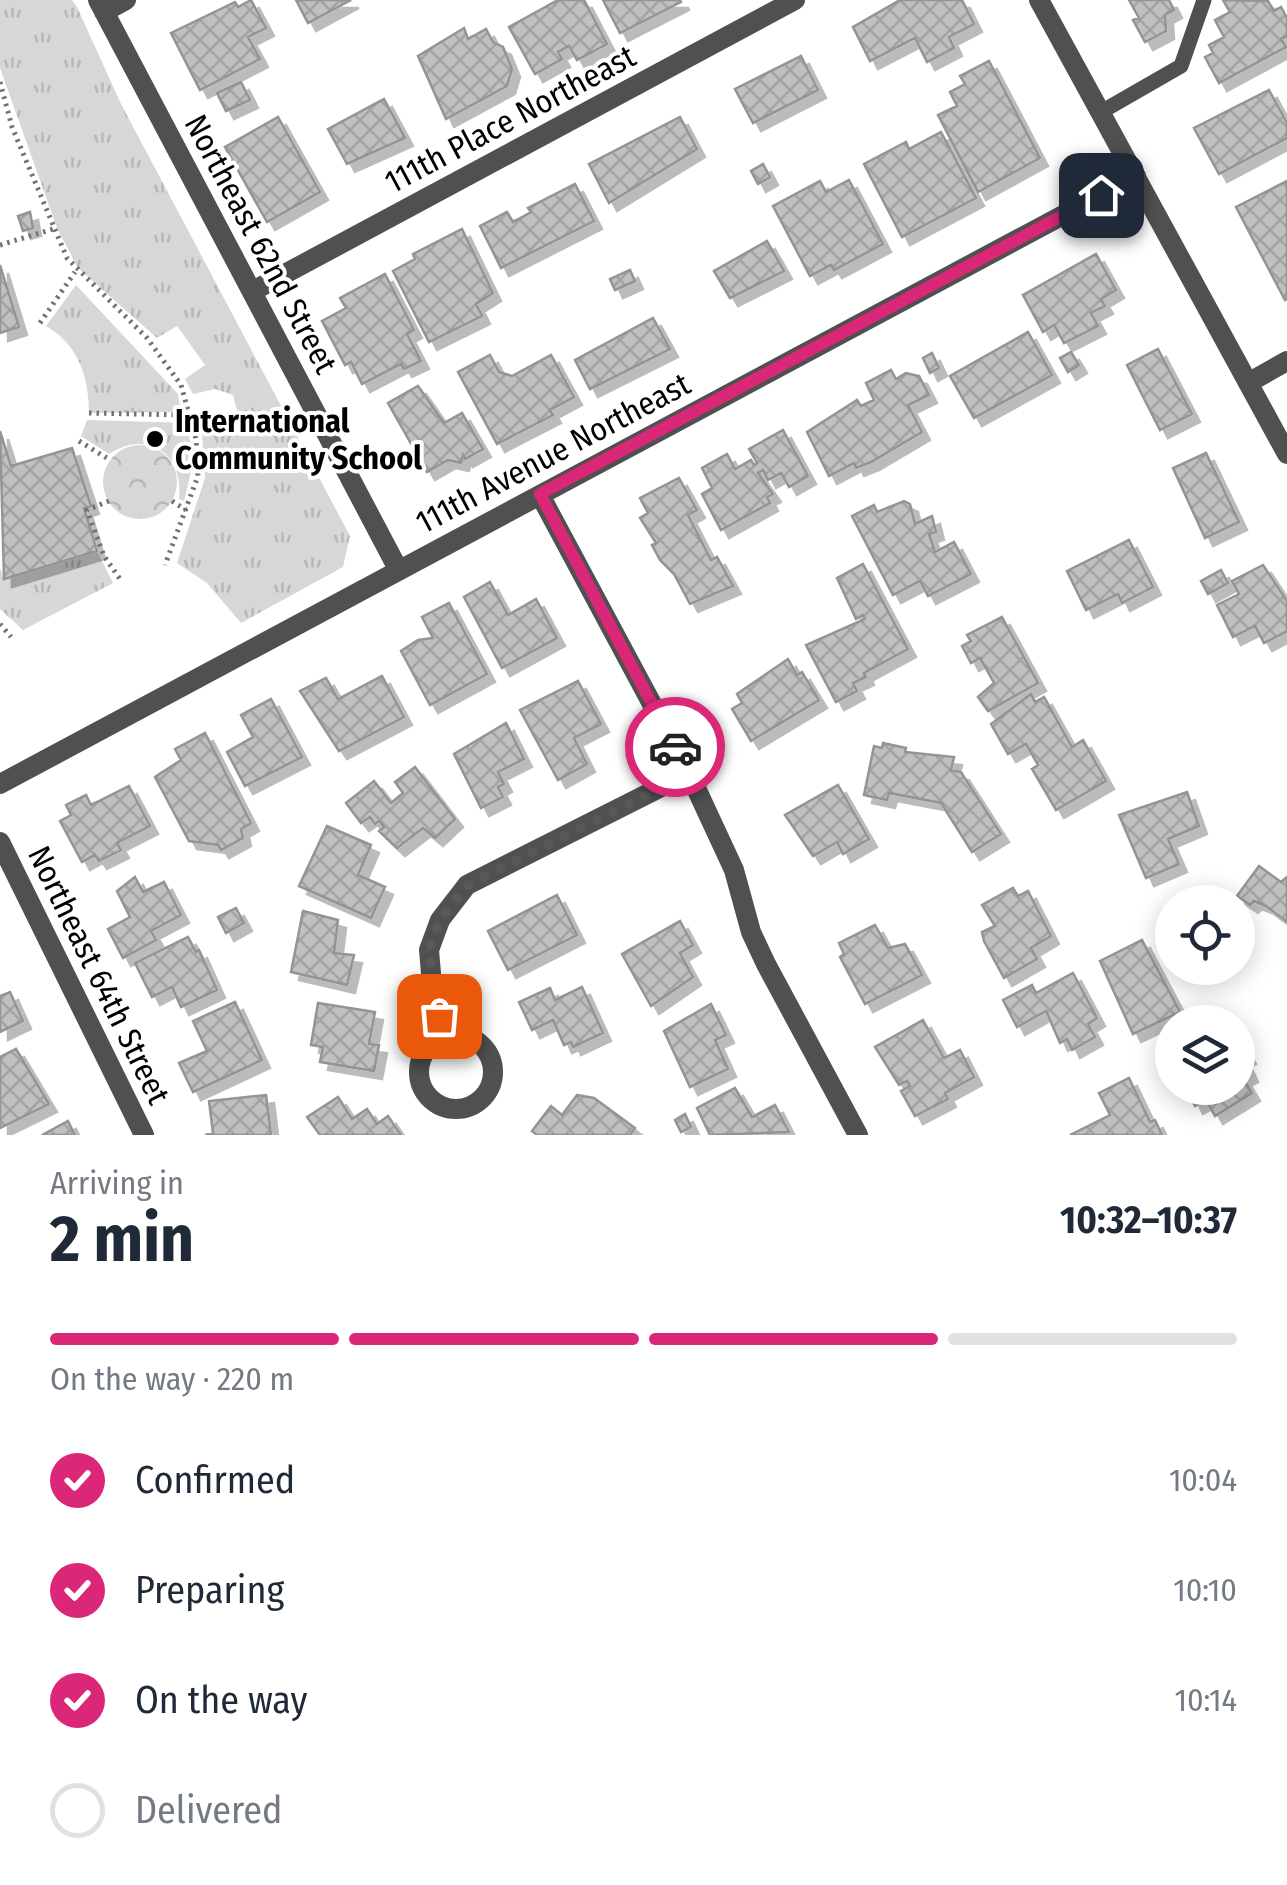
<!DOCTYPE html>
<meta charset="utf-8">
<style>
:root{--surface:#fff;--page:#f6f6f7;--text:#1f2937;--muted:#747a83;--line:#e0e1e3;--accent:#db2777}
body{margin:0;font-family:"Fira Sans Condensed",sans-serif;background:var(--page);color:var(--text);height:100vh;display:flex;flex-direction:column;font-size:38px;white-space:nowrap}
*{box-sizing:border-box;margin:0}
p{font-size:32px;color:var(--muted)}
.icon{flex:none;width:55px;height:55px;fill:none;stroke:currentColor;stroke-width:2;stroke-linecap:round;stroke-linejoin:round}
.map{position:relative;height:1135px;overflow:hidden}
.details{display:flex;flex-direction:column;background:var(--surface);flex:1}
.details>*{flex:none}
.buttons{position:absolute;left:1155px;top:885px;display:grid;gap:20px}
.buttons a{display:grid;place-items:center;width:100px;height:100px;border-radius:50%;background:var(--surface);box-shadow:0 5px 25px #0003;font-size:50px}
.pin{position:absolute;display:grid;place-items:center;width:85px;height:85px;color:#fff;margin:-42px;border-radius:20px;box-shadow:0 5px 15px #0006}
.courier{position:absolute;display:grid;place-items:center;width:100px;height:100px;margin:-50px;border:8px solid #db2777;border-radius:50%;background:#fff;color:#222;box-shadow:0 2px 12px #0007}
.headline em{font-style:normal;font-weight:700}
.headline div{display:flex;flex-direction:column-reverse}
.headline{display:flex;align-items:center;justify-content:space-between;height:170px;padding:0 50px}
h1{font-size:65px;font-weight:700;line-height:75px}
.bar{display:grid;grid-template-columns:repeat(4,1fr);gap:15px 10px;align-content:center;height:120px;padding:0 50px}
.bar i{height:12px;border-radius:8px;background:var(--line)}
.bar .active{background:var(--accent)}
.bar p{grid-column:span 4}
ol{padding:0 50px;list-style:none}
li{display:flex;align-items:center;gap:30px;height:110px}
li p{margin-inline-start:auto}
li .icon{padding:10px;border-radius:50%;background:var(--accent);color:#fff;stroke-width:4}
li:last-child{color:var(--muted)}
li i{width:55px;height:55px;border:5px solid var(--line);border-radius:50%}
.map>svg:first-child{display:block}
.grass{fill:url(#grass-tufts)}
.park{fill:url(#park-crowns)}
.building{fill:url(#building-cross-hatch);stroke:#949494;stroke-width:2.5;filter:url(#shadow)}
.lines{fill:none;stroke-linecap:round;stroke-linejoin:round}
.path{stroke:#727272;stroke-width:5;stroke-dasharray:2.5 5;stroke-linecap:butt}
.lane{stroke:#505050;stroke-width:15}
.street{stroke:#505050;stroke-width:20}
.done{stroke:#595959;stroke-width:10;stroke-dasharray:0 18}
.route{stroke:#db2777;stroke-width:12}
.poi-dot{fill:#000;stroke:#fff;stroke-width:4}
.labels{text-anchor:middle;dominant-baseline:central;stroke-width:8;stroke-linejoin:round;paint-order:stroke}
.street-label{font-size:32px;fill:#000;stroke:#fff}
.poi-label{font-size:32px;font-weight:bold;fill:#000;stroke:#fff;text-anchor:start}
</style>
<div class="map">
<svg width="1287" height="1135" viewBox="0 0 1287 1135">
<defs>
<pattern id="grass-tufts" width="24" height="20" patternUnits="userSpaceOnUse" patternTransform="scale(2.5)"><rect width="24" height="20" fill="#d7d7d7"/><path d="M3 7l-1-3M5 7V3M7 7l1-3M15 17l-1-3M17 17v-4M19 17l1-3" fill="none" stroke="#b7b7b7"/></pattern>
<pattern id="park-crowns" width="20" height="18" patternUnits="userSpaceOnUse" patternTransform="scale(2.5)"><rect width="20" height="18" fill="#d7d7d7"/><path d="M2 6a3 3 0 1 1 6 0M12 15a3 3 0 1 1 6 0" fill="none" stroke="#b7b7b7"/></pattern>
<pattern id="building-cross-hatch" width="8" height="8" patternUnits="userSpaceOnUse" patternTransform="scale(2.5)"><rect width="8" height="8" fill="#c0c0c0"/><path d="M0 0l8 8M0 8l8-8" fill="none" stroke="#a3a3a3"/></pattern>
<filter id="shadow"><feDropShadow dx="8" dy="8" stdDeviation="0" flood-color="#0004"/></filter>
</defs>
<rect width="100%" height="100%" fill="#fff"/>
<path class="grass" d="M0 0H72L77 7 121 104 350 536 343 567 241 623 207 583 177 563 205 478 202 434 226 428 238 414 233 395 215 389 193 394 185 379 205 365 177 326 157 338 78 268 57 228 0 68Z
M76 285 178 394 181 412 89 413C89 378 79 345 46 326Z
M87 420 186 423 194 459 184 501 179 499C184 453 148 429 109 454L81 436Z
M97 551 113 583 23 630 0 609V568L4 579Z"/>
<path class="park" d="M103 482a37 37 0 1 1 74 0a37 37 0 1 1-74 0Z"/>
<path class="building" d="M251 0 266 28 248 37 260 59 200 90 171 33 235 2 238 7Z
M296 0H351L308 23Z
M558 0H584L607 44 577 60 569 46 558 52 562 59 535 74 509 27Z
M603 0H680L681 2 620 33Z
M962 0 974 24 949 37 954 48 927 62 915 38 870 61 853 27 900 0Z
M1129 0H1169L1174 10 1165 15 1166 31 1145 42 1133 20 1139 18Z
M1223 0 1268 1 1274 11 1281 7 1287 18V36L1281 39 1286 47 1219 83 1205 57 1213 53 1209 45 1224 37 1215 20 1230 12Z
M464 28 468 39 486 29 493 42 503 47 512 69 507 86 446 119 418 56Z
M801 56 818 90 753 123 735 89Z
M989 61 1040 158 978 192 938 115 957 106 950 92 965 84 960 76Z
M241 82 250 100 226 111 217 93Z
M1269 90 1287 123V138L1219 174 1194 128Z
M384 99 405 138 347 164 328 129Z
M278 117 320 192 267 222 225 147Z
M680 117 697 149 609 203 589 164Z
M941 132 976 198 902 237 864 164 906 142 909 149Z
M763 164 770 177 758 184 751 171Z
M849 180 883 244 834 270 831 265 810 276 773 206 820 181 826 192Z
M1287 181V299L1285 300 1236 207Z
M575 184 594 221 501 268 480 226 507 212 513 222 531 212 528 208Z
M30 212 33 228 23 231 18 216Z
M462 229 493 293 476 304 482 316 429 342 393 271 415 259 413 254Z
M767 241 784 271 730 298 714 271Z
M1096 254 1116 290 1101 299 1105 306 1091 313 1098 326 1064 343 1054 325 1043 332 1023 295Z
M0 265 19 327 0 333Z
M630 270 635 281 615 290 610 279Z
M385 274 414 330 407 334 421 361 404 369 401 364 362 384 351 362 345 365 322 321 346 308 340 298Z
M653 318 670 349 590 389 575 360Z
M1028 332 1052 375 974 418 950 376Z
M1158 349 1192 414 1160 430 1127 365Z
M1071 352 1079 365 1068 372 1060 358Z
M932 353 939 368 930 373 923 358Z
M490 355 499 372 512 376 551 355 574 397 550 410 553 415 497 444 458 372Z
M891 370 896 379 906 373 919 376 929 395 908 405 922 432 871 462 856 468 854 463 829 476 807 432 857 400 861 406 874 400 866 383Z
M418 386 444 423 462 413 483 449 465 459 463 455 461 463 448 460 427 472 388 403Z
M783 430 808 476 789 487 781 473 768 480 763 470 758 473 773 494 767 497 770 503 721 530 702 494 712 488 702 468 727 454 735 469 751 460 754 465 757 463 749 449Z
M0 431 11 466 72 448 91 506 84 508 97 551 4 579Z
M1206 453 1239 522 1205 538 1173 468Z
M679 478 697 510 688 515 711 560 717 557 733 586 690 604 674 574 660 560 652 545 656 543 640 518 648 513 640 498Z
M904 501 910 504 915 524 932 516 936 532 929 534 935 552 954 542 971 574 928 596 920 581 893 595 852 516 874 505 877 512Z
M1129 540 1153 587 1122 603 1118 594 1086 610 1067 571Z
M863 564 908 649 864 673 866 677 853 683 857 691 836 702 806 645 865 619 863 615 856 619 837 578Z
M1263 565 1287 601V631L1264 643 1255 626 1233 637 1217 605 1239 594 1232 581Z
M1221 570 1228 583 1208 594 1201 581Z
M490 582 508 615 536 599 557 638 502 668 464 597Z
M449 603 487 674 430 705 401 651 418 640 433 638 422 617Z
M1002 617 1038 683 988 711 978 697 994 683 980 658 971 663 962 646 971 641 967 635Z
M788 659 797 675 802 672 819 700 751 741 732 709 742 703 737 694Z
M382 676 404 717 339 751 300 691 326 678 338 699Z
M578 681 601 724 574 738 587 764 558 780 520 710Z
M1031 694 1035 702 1044 697 1072 747 1083 740 1106 781 1056 810 1032 769 1038 765 1026 744 1008 754 991 724Z
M271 699 302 757 245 786 227 752 253 737 241 715Z
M506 723 524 759 498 772 504 784 498 787 503 797 481 808 454 754Z
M205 733 251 823 241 829 243 838 221 850 218 845 189 841 155 777 181 760 175 749Z
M883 743 906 748 905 752 954 757 951 770 961 772 1001 834 972 852 941 803 889 793 887 800 864 795 874 746 882 748Z
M415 767 455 819 435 838 423 828 397 848 379 831 384 827 379 821 375 824 370 817 361 823 346 803 374 781 391 803 403 793 395 782Z
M838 785 869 839 843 854 837 842 813 856 785 815Z
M129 786 150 826 117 843 121 850 99 861 95 855 82 862 60 821 71 815 66 805 86 795 91 805Z
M1187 792 1199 826 1168 839 1179 864 1146 878 1119 815Z
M327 826 371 845 358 875 385 887 371 918 299 886Z
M1259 866 1281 882 1287 877V922L1266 906 1254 901 1250 905 1237 896Z
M135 877 143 892 164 882 181 915 151 931 156 940 123 958 108 929 130 917 117 891Z
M1013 888 1018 896 1028 891 1051 936 1031 948 1037 959 1004 978 984 941 982 932 995 926 982 905Z
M557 895 577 935 508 970 488 931Z
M236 908 244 923 226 933 218 917Z
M303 911 338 920 334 953 354 955 347 985 291 972Z
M680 921 693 945 680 953 693 977 651 1006 622 954Z
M875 925 888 948 905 944 922 975 865 1004 840 957 844 954 839 943Z
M188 937 196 952 199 950 217 990 181 1007 172 987 152 997 135 963Z
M1142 940 1180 1012 1133 1034 1100 961Z
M1073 973 1097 1018 1088 1024 1095 1037 1072 1050 1067 1039 1060 1043 1046 1011 1017 1027 1003 1000 1032 985 1036 993Z
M582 987 603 1033 573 1047 571 1042 564 1045 553 1020 532 1030 519 1002 550 988 555 1000Z
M10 992 23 1021 0 1032V996Z
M235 1002 262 1060 193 1092 179 1063 207 1051 193 1021Z
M318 1003 375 1012 369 1044 379 1045 374 1071 320 1062 323 1047 311 1045Z
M711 1004 726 1035 715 1040 728 1069 690 1087 664 1031Z
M923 1020 944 1058 960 1050 974 1077 945 1093 948 1099 915 1116 901 1091 910 1086 907 1081 899 1085 875 1047Z
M1238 1038 1248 1056 1243 1059 1250 1074 1243 1078 1252 1093 1215 1116 1206 1100 1195 1106 1188 1092 1191 1088H1238Z
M16 1049 49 1104 0 1128V1057Z
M1129 1078 1150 1122 1155 1120 1162 1135H1070L1110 1115 1099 1093Z
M735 1088 752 1117 775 1105 789 1132 710 1135 697 1108Z
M266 1095 271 1135H205L213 1133 209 1101Z
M577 1095 594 1098 635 1128 630 1135H537L532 1131 551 1106 562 1115Z
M338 1097 352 1119 367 1109 377 1124 388 1116 401 1135H320L307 1117Z
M685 1114 691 1127 681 1132 675 1120Z
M68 1121 75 1135H42Z"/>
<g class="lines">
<path class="path" d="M0 82 12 127 67 258 147 338 181 385 196 439 198 476 165 565
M0 245 53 229
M40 323 75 272
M89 413 190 415
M79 441 110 460
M109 501 87 510 104 556 120 579
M172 501 186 510
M0 624 11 637"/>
<path class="lane" d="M1101 112 1181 66 1204 0"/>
<path class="street" d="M98 0 398 569
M1039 0 1287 454
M104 12 126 0
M253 291 795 0
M1248 383 1287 361
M540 495 689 773 734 870 751 932 766 964 858 1135
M0 784 1136 176
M0 842 144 1135
M419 1072a37 37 0 1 1 74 0a37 37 0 1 1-74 0Z
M444 1036 433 997 429 950 440 920 467 885 689 773"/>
</g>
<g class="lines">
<path class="done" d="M439 1016 429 950 440 920 466 886 690 773 675 747"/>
<path class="route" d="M675 747 540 494 1101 195"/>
</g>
<circle class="poi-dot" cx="155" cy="439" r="10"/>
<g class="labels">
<g class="street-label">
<text transform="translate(510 119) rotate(-28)">111th Place Northeast</text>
<text transform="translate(261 244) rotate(62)">Northeast 62nd Street</text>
<text transform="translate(553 453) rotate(-28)">111th Avenue Northeast</text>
<text transform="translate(99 975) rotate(64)">Northeast 64th Street</text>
</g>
<g class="poi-label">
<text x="175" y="421">International<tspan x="175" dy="37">Community School</tspan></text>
</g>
</g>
</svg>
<div class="buttons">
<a><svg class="icon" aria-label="locate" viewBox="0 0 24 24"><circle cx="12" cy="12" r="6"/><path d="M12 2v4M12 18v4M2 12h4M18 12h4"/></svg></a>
<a><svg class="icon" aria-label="layers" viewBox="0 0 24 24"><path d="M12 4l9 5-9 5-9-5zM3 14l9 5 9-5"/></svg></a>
</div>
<div class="pin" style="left:439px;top:1016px;background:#ea580c"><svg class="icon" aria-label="bag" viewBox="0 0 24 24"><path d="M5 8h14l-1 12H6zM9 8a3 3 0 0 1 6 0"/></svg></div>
<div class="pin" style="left:1101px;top:195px;background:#1f2937"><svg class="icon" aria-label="home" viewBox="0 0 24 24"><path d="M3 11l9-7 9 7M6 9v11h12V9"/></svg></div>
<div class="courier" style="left:675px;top:747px"><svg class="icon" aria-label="car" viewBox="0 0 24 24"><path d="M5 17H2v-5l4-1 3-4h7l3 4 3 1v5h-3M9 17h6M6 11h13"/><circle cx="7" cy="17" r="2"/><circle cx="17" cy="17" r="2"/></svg></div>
</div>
<section class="details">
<div class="headline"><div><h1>2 min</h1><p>Arriving in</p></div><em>10:32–10:37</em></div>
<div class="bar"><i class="active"></i><i class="active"></i><i class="active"></i><i></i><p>On the way · 220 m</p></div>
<ol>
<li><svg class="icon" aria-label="check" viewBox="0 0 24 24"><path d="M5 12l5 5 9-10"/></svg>Confirmed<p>10:04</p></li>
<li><svg class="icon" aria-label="check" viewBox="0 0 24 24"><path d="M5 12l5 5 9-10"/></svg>Preparing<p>10:10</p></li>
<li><svg class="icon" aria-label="check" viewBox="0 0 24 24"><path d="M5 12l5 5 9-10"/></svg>On the way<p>10:14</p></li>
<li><i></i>Delivered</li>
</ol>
</section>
